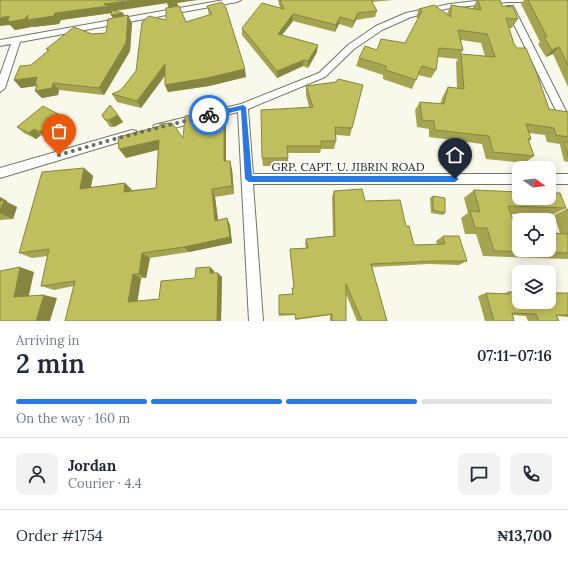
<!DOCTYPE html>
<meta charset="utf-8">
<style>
:root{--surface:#fff;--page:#f2f2f3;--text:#1f2937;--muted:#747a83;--line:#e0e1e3;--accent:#2c78e3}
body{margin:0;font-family:Lora,serif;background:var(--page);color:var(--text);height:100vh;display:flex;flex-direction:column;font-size:15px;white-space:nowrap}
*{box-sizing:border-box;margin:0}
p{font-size:13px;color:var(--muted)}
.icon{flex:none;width:22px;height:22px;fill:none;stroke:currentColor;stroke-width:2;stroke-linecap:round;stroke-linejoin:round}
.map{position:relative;height:321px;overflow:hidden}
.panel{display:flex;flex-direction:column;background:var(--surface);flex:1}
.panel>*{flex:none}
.needle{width:26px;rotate:105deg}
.controls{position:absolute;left:512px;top:161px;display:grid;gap:8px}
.controls a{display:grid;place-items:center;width:44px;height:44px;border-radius:8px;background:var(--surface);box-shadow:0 2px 10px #0003;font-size:20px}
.pin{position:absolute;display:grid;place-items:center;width:34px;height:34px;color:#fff;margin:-41px -17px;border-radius:50% 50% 50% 0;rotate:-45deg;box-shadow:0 0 4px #0007}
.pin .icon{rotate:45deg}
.courier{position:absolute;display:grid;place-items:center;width:40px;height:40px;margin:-20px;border:3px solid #2c78e3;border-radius:50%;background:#fff;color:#222;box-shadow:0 1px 5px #0007}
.overview em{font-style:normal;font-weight:600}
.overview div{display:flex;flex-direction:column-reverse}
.overview{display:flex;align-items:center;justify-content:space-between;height:68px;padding:0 16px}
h1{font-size:26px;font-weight:600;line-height:30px}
.bar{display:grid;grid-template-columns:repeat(4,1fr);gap:6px 4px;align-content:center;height:48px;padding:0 16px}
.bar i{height:5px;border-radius:3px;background:var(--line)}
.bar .current{background:var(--accent)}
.bar p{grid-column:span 4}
.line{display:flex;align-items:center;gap:10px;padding:0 16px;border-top:1px solid var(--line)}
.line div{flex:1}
.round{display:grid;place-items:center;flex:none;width:42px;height:42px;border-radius:8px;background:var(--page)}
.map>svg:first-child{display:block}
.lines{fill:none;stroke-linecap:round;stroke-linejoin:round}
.street-casing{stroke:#737467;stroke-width:2}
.street{fill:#fff;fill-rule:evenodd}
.wall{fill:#a5a450;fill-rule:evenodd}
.shaded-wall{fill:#868641}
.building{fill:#c0bf5d;stroke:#868641}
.route{fill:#2c78e3}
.done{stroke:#6b6b63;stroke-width:4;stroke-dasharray:0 7.2}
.labels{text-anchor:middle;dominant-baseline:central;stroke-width:4;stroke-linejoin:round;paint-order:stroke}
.street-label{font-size:12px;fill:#1f1f1a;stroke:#fff}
</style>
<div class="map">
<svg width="568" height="321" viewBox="0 0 568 321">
<rect width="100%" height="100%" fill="#f8f9ea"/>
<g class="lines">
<g class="street-casing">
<path id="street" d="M224 0H241L237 2 20 42 5 88 0 92V75L11 44 0 46V40Z
M485 0H568V2H507L450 8 411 17 382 30 354 49 325 77 248 109 253 174H519V184H253L263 321H249L238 112 158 132 154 131 153 128 154 125 241 104 319 73 348 45 376 26 406 13 450 4Z
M507 6H513L514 8 568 115V129L564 128 563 125 506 8Z
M132 130 136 131 137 134 136 137 0 178V168Z
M549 174H568V184H549Z"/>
</g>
<use href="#street" class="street"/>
</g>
<path class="wall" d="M0 0 177 3 186 22 209 15 207 6 246 77 209 86 168 92 165 85V76L141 108 117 102 112 94 121 90 136 71 166 20 169 8 167 3 116 11 124 16 132 23 130 51 104 95 59 90 58 95 42 98 35 91 36 86 21 88 14 80 31 65 48 51 46 49 92 34 106 33 113 18 111 13 61 20 59 24 33 27 32 26 31 27 15 30 10 25Z
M278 0H393L372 2 377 11 375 17 356 20 352 28 339 24 335 32 293 21 282 35 317 52 308 68 303 66 277 78 242 35V28L280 8Z
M477 0H500L502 6 518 19 512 28H509L514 44 549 109 568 112V162L564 161 560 145V144L547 142 545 135 529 133 531 139 529 141 534 156 525 163 486 159 482 144 429 137V129L417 127 415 110 420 102 440 104 443 96 448 87 457 88 456 62 458 59 438 57 436 70 431 78 418 75 412 89 383 79V75L356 66 359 58 377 50 405 43 418 19 416 17 419 9 447 14 451 5 473 9V7ZM461 40 481 43 485 56 461 54 463 50Z
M524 0H568V87L553 54 546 57 538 44 540 42 521 4Z
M306 86 352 128 350 136 336 135V141L334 149H321L320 153H288V166H263L262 158 309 107 306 95Z
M224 112 226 121V161L232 169 234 194 215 197 218 220 230 225 232 243 189 252 150 258 146 278H141L137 301 159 299 195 278 210 267 214 271V273L222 277 221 321H65L74 286 54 290 41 286 48 256 32 258 19 253 84 168 93 176 91 187 125 183 132 190 156 188 158 150 126 158 183 138Z
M102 115H118L123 122 114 127H110Z
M66 121 46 138 41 135 36 139 24 133 17 127Z
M474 190 566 208 552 215 511 214 517 232 560 233 554 215 568 208V259L483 256 476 234H465L461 218 468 213 464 198Z
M334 191 365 201 406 226 414 245 437 244 436 241 443 236 467 261 459 265 429 264 372 267 387 321H357L346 294V321H330V315L295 320V315L279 316V314L292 294V288H294L290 254V249L306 248 305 244 306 239 333 236 332 197Z
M433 196 445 213 443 215 431 213 430 198Z
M0 197 7 201V202L17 207 13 219 0 220Z
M508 292 568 293V317L557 316 559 321H528L526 316 513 315 514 321H485L478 296 486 293 502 294Z"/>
<path class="shaded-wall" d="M134 0H198L177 3 178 7 169 8 167 3 111 11 112 13 61 20 59 24 33 27 32 26 31 27 15 30 10 25 0 26V18L9 16 55 13Z
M123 13 125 16 113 18 111 15Z
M358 13 356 20 352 28 354 21Z
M293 14V21L278 40V34Z
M128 15 132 23 130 51 104 95 99 88Z
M340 17 339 24 335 32 336 25Z
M318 45 317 52 308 68V61Z
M559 47 553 54 546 57 552 50Z
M304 60 303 66 277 78V71Z
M165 64 168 71 141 108 137 101Z
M245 69 246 77 209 86 168 92 165 85Z
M37 77 35 85 36 86 21 88 14 80Z
M53 83 59 90 58 95 42 98 35 91Z
M224 112 226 121V170L224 161Z
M60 115 66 121 46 138 40 132Z
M118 115 123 122 114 127 109 120Z
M34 129 41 135 36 139 29 133Z
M159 140 164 148 126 158 119 149Z
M230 161 232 169 234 194 232 186Z
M84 168 93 176 89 196 80 189Z
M125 183 132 190 124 192Z
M212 189 215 197 219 227 215 221Z
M0 197 7 201V202L17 207 13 219 0 213Z
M227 218 230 225 232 243 189 252 184 247Z
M142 253 150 258 146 278 139 274Z
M20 267 34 272 28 300 14 297Z
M210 267 214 271V277L210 273Z
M218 273 222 277 221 321H217Z
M133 274 141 278 137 305 128 302Z
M44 295 57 298 50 321H36Z"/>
<path class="building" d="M0 0H134L104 4 109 6 55 13 54 16 27 20 28 15 25 19 8 22 9 16 0 18Z
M280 0H371L377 11 358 13 354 21 340 17 336 25 293 14 278 34 318 45 308 61 304 60 277 71 242 28 262 3 284 9Z
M478 0H500L502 6 513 7 518 19 506 18 514 44 517 48H526L537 74 549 109 568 112V137L556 135 554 128 526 124 531 139H528L534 156 493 152 489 136 435 130 434 121 422 120 420 102 444 104 448 87 464 89 461 54 495 57 487 34 458 30 463 50 439 48 436 70 422 66 416 80 386 70V66L359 58 365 46 377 50 381 39 405 43 422 11 419 9 434 5 451 17V5L481 10Z
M528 0H568V65L559 47 552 50 544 37H547Z
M222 2 226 8 245 69 207 78 165 85V64L137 101 112 94 121 90 136 71 142 22 149 16 166 20V8L179 6 186 22 212 14 207 6Z
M112 10 123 13 111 15Z
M128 15 126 43 99 88 53 83 52 88 35 91 37 85H35L37 77 14 80 20 66 31 65 49 50 46 49 74 27 92 34 106 33 108 19Z
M338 79 363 85 352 128 335 127 336 141H321V146H287L288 158H262L261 110 313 107 306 86 336 82Z
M110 105 118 115 109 120H105L102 115Z
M43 106 60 115 40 132 34 129 29 133 17 127Z
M224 112V161H230L232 186 212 189 215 221 227 218 230 237 184 247 142 253 139 274H133L128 302 159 299 161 281 195 278 196 268 210 267V273H218L217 321H65L75 281 41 286 49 249 19 253 42 172 84 168 80 189 125 183 124 192 156 188 159 140 119 149 118 137 160 126V124L172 123 183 138 185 116Z
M564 142H568V156Z
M362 189 365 201 400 200 406 226H409L414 245 445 244 443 236H459L467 261H436L371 264 387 321H362L346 284V321H332V314L296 319 295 314H279V295L293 294 292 288H294L290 249 308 248 306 239 335 236 334 191Z
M474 190 519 192V198H549V193H560L566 208 508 206 517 232H519V250H549V233L568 234V253L494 251 487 228H475L470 211 480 212Z
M433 196 445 198V213L433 210Z
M4 200 0 211V201Z
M20 267 14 297 44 295 36 321H0V271Z
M508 292H519V302H549V293H568V315H556L559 321H539L536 314 512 313 514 321H494L486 293 509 294Z"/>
<path class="route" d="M243 105 246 107 252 176H455L459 179 455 182H249L245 179 241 110 209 118 206 115 209 113Z"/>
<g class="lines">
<path class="done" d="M59 155 118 138 209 115"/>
</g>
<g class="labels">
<g class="street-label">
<text x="348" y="166">GRP. CAPT. U. JIBRIN ROAD</text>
</g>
</g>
</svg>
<div class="controls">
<a><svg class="needle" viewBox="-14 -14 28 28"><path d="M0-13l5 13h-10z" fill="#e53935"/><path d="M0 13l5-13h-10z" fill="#747a83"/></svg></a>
<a><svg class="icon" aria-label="locate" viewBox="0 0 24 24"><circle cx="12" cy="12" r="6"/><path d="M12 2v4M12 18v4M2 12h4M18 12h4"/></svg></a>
<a><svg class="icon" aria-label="layers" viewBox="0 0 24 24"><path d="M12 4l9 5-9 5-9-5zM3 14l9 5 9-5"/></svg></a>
</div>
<div class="pin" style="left:59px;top:155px;background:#ea580c"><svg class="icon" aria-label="bag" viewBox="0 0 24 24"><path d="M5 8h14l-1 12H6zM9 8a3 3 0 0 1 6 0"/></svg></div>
<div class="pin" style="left:455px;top:179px;background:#1f2937"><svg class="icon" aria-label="home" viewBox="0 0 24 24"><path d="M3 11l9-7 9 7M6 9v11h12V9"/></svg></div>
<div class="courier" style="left:209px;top:115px"><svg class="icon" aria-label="bike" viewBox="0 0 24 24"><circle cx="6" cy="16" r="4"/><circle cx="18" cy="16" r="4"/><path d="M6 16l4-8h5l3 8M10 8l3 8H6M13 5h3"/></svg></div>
</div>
<section class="panel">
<div class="overview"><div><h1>2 min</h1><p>Arriving in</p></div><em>07:11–07:16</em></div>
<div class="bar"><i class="current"></i><i class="current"></i><i class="current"></i><i></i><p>On the way · 160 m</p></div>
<div class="line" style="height:72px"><a class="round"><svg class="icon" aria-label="person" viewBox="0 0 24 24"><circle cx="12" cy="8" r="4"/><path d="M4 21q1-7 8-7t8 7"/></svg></a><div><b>Jordan</b><p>Courier · 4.4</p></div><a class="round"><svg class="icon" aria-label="chat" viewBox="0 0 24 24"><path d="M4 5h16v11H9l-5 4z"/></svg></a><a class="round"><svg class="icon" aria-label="phone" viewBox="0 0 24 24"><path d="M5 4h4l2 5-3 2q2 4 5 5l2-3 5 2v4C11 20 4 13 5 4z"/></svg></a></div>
<div class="line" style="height:52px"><div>Order #1754</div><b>₦13,700</b></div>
</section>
